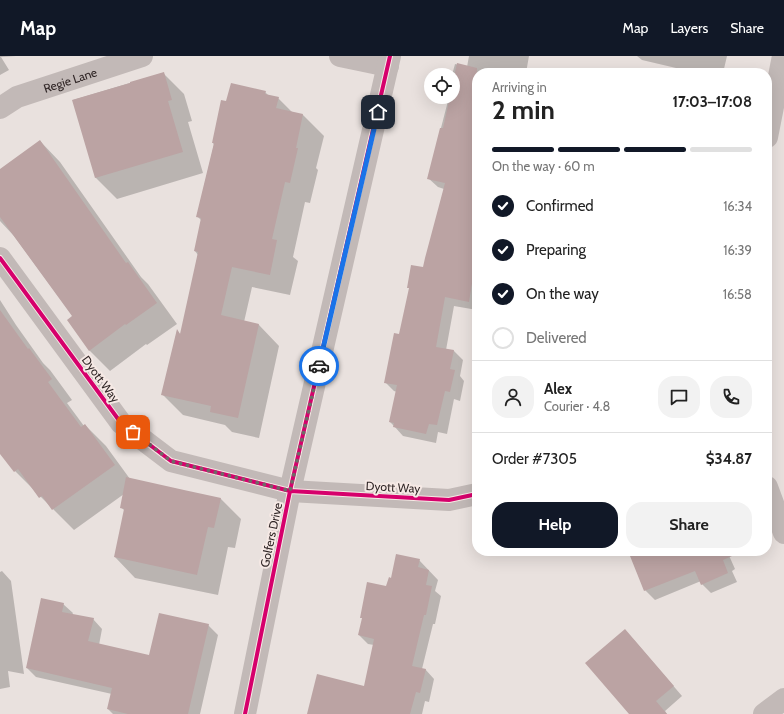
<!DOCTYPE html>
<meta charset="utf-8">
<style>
:root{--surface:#fff;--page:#f2f2f2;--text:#222;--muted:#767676;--line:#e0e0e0;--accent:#111827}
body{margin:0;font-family:Cabin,sans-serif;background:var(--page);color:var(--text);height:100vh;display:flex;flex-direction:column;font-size:15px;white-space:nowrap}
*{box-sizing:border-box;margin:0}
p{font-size:13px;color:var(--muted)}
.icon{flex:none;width:22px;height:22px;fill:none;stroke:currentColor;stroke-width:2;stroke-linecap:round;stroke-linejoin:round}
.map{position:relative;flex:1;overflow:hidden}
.sheet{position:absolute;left:472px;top:12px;width:300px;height:488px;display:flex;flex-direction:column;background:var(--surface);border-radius:16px;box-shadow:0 4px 16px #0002}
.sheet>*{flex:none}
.controls{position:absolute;left:424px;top:12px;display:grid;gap:8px}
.controls a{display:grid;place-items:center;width:36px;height:36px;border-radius:50%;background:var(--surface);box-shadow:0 4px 16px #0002;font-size:20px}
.pin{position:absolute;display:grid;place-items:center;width:34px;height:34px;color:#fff;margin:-17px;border-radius:8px;box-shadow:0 2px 6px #0006}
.courier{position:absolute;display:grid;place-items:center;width:40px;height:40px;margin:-20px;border:3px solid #1a73e8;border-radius:50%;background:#fff;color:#222;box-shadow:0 1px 5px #0007}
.overview em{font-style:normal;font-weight:800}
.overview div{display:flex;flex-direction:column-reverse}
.overview{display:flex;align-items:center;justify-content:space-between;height:68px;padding:0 20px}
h1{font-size:26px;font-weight:800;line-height:30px}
.bar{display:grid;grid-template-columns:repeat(4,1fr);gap:6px 4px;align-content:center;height:48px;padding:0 20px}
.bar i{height:5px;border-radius:3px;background:var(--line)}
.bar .on{background:var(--accent)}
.bar p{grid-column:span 4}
.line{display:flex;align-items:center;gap:10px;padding:0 20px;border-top:1px solid var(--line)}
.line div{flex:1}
.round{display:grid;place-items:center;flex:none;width:42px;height:42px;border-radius:16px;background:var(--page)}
ol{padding:0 20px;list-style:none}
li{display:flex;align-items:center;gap:12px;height:44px}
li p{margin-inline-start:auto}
li .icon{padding:4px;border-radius:50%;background:var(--accent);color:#fff;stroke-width:4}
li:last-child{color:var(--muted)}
li i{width:22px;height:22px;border:2px solid var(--line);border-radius:50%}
.button{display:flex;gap:8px;margin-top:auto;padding:8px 20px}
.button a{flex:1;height:46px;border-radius:16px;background:var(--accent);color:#fff;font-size:16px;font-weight:800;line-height:46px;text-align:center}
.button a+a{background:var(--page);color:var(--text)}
header{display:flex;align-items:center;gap:24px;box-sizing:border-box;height:56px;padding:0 20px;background:var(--accent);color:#fff}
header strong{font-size:19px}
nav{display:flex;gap:22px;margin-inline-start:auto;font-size:14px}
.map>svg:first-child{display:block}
.shadow{fill:#0003}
.building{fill:#bba3a3}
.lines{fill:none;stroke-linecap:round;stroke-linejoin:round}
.street{stroke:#c2b9b7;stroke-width:22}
.cycleway-casing{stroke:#f6e9e5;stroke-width:6}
.cycleway{stroke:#d6006c;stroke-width:4}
.done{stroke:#716867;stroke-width:4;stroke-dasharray:0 7.2}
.route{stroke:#1a73e8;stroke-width:5}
.labels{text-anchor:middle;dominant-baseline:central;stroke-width:4;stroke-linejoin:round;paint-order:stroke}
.street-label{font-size:12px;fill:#312727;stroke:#f6e9e5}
</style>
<header>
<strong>Map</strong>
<nav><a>Map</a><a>Layers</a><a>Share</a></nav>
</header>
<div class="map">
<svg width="784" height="658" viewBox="0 0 784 658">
<rect width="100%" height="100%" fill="#e9e1de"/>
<path class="shadow" d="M0 0H16L1 1 9 14 0 19Z
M469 0H529L526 17H477V254L454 250 446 294 454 295 463 304 460 320 464 325 460 345 454 343 447 378 438 376 436 387 403 380 394 370 390 366 397 336 394 335 385 326 400 279 410 233 408 231 424 213 444 133 438 131 428 122 449 41H453L452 19 455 8 467 11Z
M637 0H727L723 17H675L676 12 642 4Z
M163 17 184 38 192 65 188 66 203 117 117 143 96 122 73 44Z
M265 36 269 40 278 42 293 57 303 59 324 80 316 112 318 114 310 147 305 146 293 201 298 205 290 239 252 231 244 266 259 269 279 290 259 382 232 376 225 369 183 359 163 339 177 275 181 279 198 199 195 195 202 165 197 160 214 89 213 87 222 45 227 46Z
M40 85 60 106 141 221 148 228 177 268 147 289 146 288 110 315 89 294 73 260 14 180 0 165V114Z
M0 244 16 269 43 307 50 314 72 344 67 347 84 370 85 369 106 390 130 423 221 443 241 463 235 492 228 491 218 539 135 522 115 501 125 455 121 451 124 438 74 474 15 415 0 396Z
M629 495H727L735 513 732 515 737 526 711 537 702 528 701 525 655 544 645 534Z
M419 504 438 524 435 535 441 540 435 568H433L422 613H425L434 623 429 646 425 645 422 658H311L365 631 374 589 368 588 359 579 363 563 361 561 387 532 392 523Z
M2 515 11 525 24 618 8 615 10 631 0 633V516Z
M63 548 73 557 72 559 93 563 102 573 99 589 150 600 208 569 218 579 200 658H113L108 653 112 638 36 621 27 612Z
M634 584 682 640 665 655 667 658H630Z"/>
<path class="building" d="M457 7 477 12V222L473 221 469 246 445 241 436 291 454 294 450 313 455 314 450 336 445 335 437 369 429 368 426 378 393 371 394 367 389 366 397 329 384 327 394 277 399 278 409 232H407L411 209 423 211 425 202 445 127 427 123 440 72H443L450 41H453V26Z
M164 16 172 44 168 45 183 96 95 122 72 44 130 27V26Z
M231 27 266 35 265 38 279 41 276 52 303 58 296 92H298L290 127 285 126 272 183 277 184 270 219 232 211 221 259 259 268 238 362 210 356 211 350 161 339 177 273 180 278 198 196 194 195 201 162 196 161 214 87H212L221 44 226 45Z
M40 84 126 207 128 206 157 247 126 269 125 268 89 295 67 264 72 260 0 161V113Z
M0 254 28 293 29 292 52 323 48 326 81 371 85 368 115 409 52 454 42 440 39 442 18 413 14 416 0 398Z
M126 421 184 434 221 442 214 472 208 471 197 519 114 501 124 453 120 452Z
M628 495H741V496L723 504 728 517 701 529 695 515 644 535Z
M396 498 420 503 418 511 429 514 426 529 432 530 426 559H424L412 610 426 613 420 637 416 636 410 658H307L317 618 364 630 374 583 358 579 362 562H360L367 526 386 530 389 521 391 522Z
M41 542 64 547 62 556 94 562 88 585 149 599 159 557 209 568 188 658H128L107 653 112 632 26 612Z
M625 573 674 630 656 645 667 658H629L585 607Z"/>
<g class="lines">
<g class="street">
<path d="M340 0 388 10"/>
<path id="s1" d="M0 52 17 41 142 0"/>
<path d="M767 81 783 0"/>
<path d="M0 202 121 367 171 405 290 435 449 444 477 438"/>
<path d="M767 431 784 477"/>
<path d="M245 658 290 435 390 0"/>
<path d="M764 658 784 643"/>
</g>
<g class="cycleway-casing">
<path id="cycleway" d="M0 202 121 367 171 405 290 435 449 444 477 438
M245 658 290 435 390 0"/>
</g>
<use href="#cycleway" class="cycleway"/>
</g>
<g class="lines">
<path class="done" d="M133 376 171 405 290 435 319 310"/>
<path class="route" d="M319 310 378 56"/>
</g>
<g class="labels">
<g class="street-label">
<text stroke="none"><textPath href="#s1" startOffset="76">Regie Lane</textPath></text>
<text transform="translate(101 323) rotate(54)">Dyott Way</text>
<text transform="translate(393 431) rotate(3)">Dyott Way</text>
<text transform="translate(271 479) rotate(-78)">Golfers Drive</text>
</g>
</g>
</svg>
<div class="controls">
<a><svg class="icon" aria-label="locate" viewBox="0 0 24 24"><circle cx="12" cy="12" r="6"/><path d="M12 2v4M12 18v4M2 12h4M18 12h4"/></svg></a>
</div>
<div class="pin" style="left:133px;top:376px;background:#ea580c"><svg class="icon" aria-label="bag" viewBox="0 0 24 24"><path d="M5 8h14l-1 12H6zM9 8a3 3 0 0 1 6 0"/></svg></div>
<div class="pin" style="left:378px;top:56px;background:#1f2937"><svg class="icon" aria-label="home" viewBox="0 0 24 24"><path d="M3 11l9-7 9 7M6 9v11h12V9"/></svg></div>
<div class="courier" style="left:319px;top:310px"><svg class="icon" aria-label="car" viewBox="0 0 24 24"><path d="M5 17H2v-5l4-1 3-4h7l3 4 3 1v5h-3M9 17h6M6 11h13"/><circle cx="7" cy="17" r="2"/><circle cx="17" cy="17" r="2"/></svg></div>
<section class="sheet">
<div class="overview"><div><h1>2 min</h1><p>Arriving in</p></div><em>17:03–17:08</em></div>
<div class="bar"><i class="on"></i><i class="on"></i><i class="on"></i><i></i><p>On the way · 60 m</p></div>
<ol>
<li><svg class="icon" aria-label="check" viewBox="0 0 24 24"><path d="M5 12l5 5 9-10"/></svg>Confirmed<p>16:34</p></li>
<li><svg class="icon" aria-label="check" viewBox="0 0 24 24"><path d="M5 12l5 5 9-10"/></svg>Preparing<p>16:39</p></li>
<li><svg class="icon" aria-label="check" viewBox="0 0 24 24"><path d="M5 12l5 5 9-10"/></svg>On the way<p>16:58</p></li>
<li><i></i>Delivered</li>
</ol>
<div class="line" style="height:72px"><a class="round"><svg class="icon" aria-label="person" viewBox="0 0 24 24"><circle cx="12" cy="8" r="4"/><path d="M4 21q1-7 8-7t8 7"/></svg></a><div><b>Alex</b><p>Courier · 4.8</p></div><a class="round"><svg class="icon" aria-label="chat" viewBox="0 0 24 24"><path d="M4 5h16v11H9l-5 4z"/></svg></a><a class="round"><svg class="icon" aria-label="phone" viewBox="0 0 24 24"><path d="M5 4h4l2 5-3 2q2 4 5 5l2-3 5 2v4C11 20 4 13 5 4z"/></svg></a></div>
<div class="line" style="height:52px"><div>Order #7305</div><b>$34.87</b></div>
<div class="button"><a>Help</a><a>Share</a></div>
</section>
</div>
